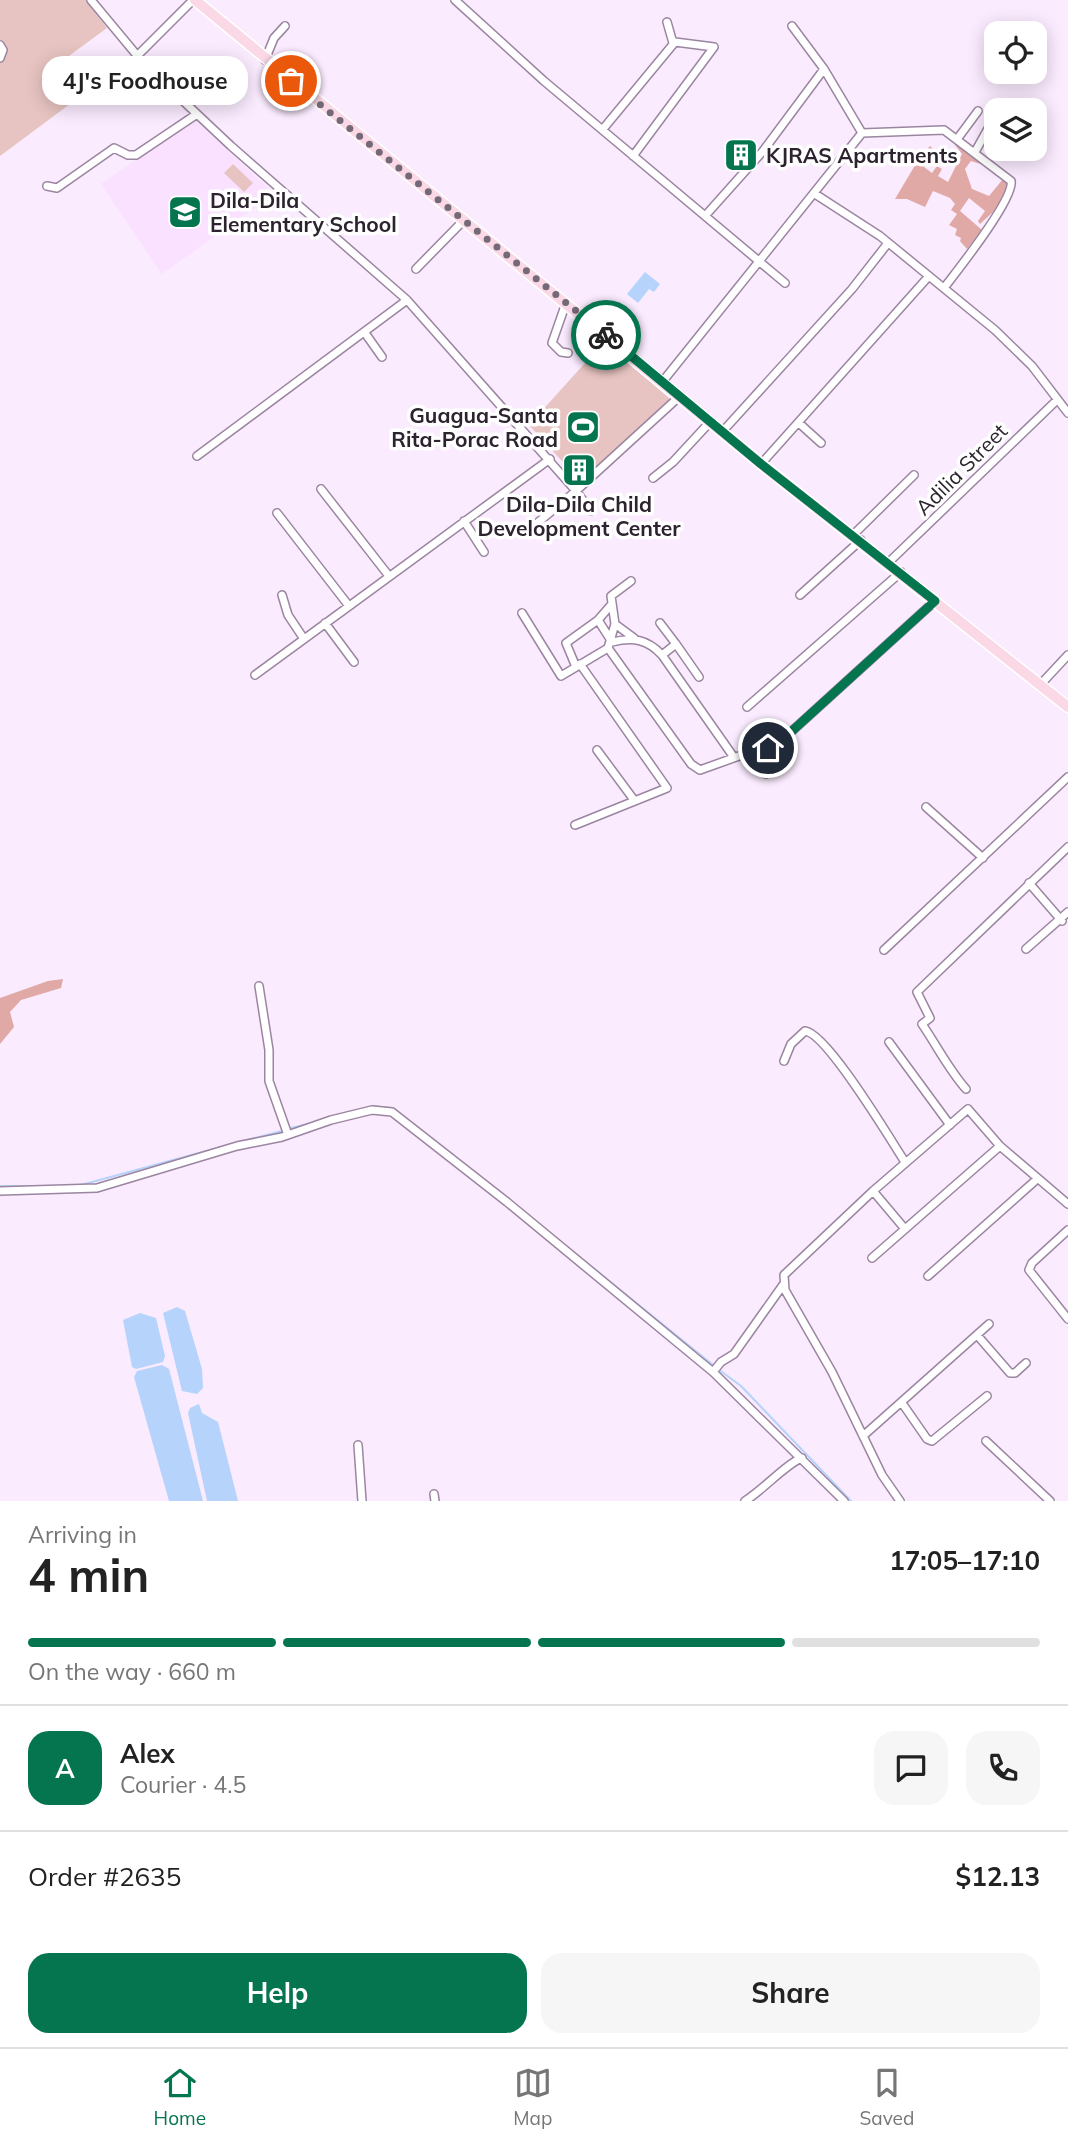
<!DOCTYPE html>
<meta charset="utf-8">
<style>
:root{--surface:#fff;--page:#f6f6f6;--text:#222;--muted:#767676;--line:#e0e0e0;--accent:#05754f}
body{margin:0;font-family:Mulish,sans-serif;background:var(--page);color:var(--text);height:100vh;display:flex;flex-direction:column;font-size:26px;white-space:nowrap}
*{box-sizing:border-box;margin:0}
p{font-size:23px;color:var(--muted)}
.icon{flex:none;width:38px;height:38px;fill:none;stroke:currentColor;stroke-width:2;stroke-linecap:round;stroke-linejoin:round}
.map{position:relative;height:1501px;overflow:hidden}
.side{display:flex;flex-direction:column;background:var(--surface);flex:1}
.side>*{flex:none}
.buttons{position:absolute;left:984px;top:21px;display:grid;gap:14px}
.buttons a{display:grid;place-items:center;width:63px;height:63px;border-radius:14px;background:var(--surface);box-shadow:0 4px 18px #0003;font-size:35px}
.pin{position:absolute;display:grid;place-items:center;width:60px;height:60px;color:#fff;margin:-30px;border:4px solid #fff;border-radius:50%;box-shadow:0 2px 7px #0007}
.courier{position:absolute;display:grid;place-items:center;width:70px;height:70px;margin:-35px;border:5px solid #05754f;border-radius:50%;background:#fff;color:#222;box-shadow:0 2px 9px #0007}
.bubble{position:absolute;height:49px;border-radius:21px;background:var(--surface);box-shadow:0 4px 18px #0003;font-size:23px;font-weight:700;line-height:49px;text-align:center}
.head em{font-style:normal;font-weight:700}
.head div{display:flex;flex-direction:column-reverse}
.head{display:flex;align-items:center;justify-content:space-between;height:119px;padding:0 28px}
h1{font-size:46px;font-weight:700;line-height:52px}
.bar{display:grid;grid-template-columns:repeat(4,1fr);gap:10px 7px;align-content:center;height:84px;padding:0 28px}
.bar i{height:9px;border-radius:5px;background:var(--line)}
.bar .active{background:var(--accent)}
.bar p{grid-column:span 4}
.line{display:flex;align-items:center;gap:18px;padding:0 28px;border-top:2px solid var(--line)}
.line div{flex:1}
.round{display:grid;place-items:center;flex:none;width:74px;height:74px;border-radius:21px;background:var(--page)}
.primary-button{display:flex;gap:14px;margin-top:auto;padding:14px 28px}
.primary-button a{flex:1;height:80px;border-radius:21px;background:var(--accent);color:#fff;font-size:28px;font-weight:700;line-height:80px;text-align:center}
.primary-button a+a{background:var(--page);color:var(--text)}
.tab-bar{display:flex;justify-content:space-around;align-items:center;height:98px;border-top:2px solid var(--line);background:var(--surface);font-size:19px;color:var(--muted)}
.tab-bar a{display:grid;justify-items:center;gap:4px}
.tab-bar .active{color:var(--accent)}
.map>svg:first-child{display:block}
.built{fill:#f9e1ff}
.green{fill:#e7c4c1}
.forest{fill:#e0a9a6}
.water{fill:#b5d3fb}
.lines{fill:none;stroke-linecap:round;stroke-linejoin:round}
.stream{stroke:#b5d3fb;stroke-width:2}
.minor-casing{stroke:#9b85a1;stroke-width:10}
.major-casing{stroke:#fff;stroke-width:13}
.minor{stroke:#fff;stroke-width:7}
.major{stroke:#fad8e6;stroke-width:10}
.done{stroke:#746977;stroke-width:7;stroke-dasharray:0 12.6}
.route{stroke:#05754f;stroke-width:9}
.labels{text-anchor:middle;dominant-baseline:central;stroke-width:7;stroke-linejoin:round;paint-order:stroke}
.poi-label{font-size:21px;font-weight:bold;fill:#2c232e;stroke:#fefefe;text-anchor:start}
.street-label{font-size:21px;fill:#2c232e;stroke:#fefefe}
</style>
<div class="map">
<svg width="1068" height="1501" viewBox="0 0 1068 1501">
<rect width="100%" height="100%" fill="#faebfe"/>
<path class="built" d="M195 119 274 194 162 274 101 184Z"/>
<path class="green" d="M0 0H86L107 28 58 64 82 95 0 156V59L6 53 0 43Z
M233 164 253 183 244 192 224 173Z
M604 342 670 399 581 482 529 425Z"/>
<path class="forest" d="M957 140 987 166 971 161 965 169 972 189 989 196 1003 179 1011 185 993 212 980 224 978 221 985 211 969 198 960 211 982 230 967 249 960 241 961 238 955 235 957 229 949 225 957 214 951 210 955 204 950 198 933 191 925 207 907 199H895L914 167 910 162 913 159 917 161 930 146 935 151 924 167 932 173 937 166 942 169 938 176 948 182 962 154 955 145Z
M63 979 61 988 21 1000 10 1012 14 1027 0 1044V998L48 981Z"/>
<path class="water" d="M645 272 660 284 654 292 649 289 638 303 627 294Z
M177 1307 185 1311 202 1369 203 1388 197 1394 182 1391 163 1313Z
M140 1313 156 1318 165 1356 163 1362 136 1369 132 1367 123 1320Z
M162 1365 169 1369 203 1501H169L134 1377 137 1371Z
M199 1404 202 1413 218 1422 238 1501H207L188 1413 190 1408Z"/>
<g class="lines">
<path class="stream" d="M372 1106 392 1108 465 1165
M287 1129 316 1122
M244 1141 282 1131
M81 1185 221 1147
M0 1186H41
M567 1247 713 1365
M718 1369 741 1386 851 1501"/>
<g class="minor-casing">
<path id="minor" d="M91 0 145 65 231 146 407 300 576 491 536 524
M455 0 544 81 785 283
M667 22 673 43
M792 26 824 69 862 133 944 130 1011 181C1015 198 957 271 944 288
M0 45 3 50 0 58
M137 56 193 0
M265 60 274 38 285 26
M603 129 675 42 714 47 633 156
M958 138 978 111
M975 152 989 127
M47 186 57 188 114 148 128 155H136L197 114
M815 194 880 236 995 330 1032 366 1068 413
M705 216 763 151 824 69
M416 269 464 220
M566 303 552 343 561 352 568 353
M365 333 382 357
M663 381 862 133
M800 424 821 443
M723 431 852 289 888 243
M197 456 407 300
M761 464 929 276
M653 478 673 462 710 422
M321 489 389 576
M591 511 576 491 680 396
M277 513 349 606
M464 521 484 552
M854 534 914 475
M889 562 1057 400
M631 581 611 596 615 624 608 648 691 764 700 770 781 741 935 601
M282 595 288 615 304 639
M800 595 861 540
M522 613 561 676 608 648
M598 620 612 642C633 637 647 639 662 655L676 644 660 623
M325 623 354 662
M615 624 634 638
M676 644 699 677
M662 655 733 756
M576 667 566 643 598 620 611 605
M255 675 550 459
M1040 685 1068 655
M747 707 901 572
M597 750 634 800
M753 752 766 774
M926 807 983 858
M575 825 667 788 580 664
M1029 883 1062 921
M1026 949 1068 912
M884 950 1068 777
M259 986 269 1050V1081L288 1135
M889 1042 950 1125
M784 1061 791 1044 805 1031C827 1033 890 1139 905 1162
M966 1089C949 1070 937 1046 922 1024L930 1018 917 992 1068 847
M0 1191 97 1188 237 1146 282 1137 331 1120 372 1110 392 1112 507 1202 713 1372 844 1501
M873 1191 905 1229
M1068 1230 1032 1263 1029 1270 1068 1319
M872 1258 1000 1146
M928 1276 1036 1180
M977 1335 1010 1373H1015L1026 1363
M713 1372 721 1362 734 1354 783 1285
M902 1403 927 1439 932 1441 987 1396
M863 1436 989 1324
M986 1441 1050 1501
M358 1445 362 1501
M434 1494 435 1501
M745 1501C763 1490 787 1463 802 1458
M900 1501 882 1475 832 1372 785 1290 784 1275 873 1191 968 1109 1000 1146 1068 1204"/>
</g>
<g class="major-casing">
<path id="major" d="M195 0 761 464 1068 707"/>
</g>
<use href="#minor" class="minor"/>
<use href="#major" class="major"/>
</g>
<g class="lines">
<path class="done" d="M291 81 606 335"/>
<path class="route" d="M606 335 761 464 935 601 781 741 768 748"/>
</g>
<defs>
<g id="building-square" transform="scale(1.75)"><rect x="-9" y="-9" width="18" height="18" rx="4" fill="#05754f" stroke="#fefefe"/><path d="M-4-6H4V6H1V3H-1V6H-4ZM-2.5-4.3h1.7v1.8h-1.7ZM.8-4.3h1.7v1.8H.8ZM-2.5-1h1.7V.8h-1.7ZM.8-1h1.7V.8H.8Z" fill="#fff"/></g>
<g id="school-square" transform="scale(1.75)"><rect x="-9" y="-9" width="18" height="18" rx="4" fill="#05754f" stroke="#fefefe"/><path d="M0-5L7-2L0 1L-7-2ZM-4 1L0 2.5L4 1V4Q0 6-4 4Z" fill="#fff"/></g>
<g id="stadium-square" transform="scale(1.75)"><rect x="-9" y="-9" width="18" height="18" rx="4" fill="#05754f" stroke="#fefefe"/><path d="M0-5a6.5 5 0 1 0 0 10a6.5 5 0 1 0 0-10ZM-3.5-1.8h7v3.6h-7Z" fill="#fff"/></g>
</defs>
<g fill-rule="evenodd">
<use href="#building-square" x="741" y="155"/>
<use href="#school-square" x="185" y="212"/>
<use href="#stadium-square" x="583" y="427"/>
<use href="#building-square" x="579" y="470"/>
</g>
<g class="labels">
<g class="poi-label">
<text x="766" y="155">KJRAS Apartments</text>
<text x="210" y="200">Dila-Dila<tspan x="210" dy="24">Elementary School</tspan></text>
<text x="558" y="415" text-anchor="end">Guagua-Santa<tspan x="558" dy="24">Rita-Porac Road</tspan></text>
<text x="579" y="504" text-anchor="middle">Dila-Dila Child<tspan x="579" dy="24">Development Center</tspan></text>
</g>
<g class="street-label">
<text transform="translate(961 469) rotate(-45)">Adilia Street</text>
</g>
</g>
</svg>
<div class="buttons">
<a><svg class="icon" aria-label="locate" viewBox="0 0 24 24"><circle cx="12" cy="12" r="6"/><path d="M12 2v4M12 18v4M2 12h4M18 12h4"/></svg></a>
<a><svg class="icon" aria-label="layers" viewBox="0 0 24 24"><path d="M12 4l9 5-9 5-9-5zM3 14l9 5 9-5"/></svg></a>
</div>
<div class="pin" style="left:291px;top:81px;background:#ea580c"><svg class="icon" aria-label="bag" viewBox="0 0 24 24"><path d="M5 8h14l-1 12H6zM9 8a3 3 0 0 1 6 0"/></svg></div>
<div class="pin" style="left:768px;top:748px;background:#1f2937"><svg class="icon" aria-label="home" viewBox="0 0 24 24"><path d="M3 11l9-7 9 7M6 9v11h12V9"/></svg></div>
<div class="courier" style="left:606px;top:335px"><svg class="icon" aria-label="bike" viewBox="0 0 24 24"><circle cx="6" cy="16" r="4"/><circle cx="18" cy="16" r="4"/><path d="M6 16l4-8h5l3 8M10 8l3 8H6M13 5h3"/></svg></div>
<div class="bubble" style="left:42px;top:56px;width:206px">4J's Foodhouse</div>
</div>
<section class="side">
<div class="head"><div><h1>4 min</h1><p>Arriving in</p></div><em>17:05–17:10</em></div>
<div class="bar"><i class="active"></i><i class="active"></i><i class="active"></i><i></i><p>On the way · 660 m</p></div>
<div class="line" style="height:126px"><b class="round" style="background:var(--accent);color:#fff">A</b><div><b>Alex</b><p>Courier · 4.5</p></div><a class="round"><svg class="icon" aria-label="chat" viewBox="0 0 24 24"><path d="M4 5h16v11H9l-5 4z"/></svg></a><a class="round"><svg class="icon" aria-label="phone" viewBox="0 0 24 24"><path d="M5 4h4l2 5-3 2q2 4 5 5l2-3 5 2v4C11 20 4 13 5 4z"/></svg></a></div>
<div class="line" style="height:91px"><div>Order #2635</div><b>$12.13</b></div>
<div class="primary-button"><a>Help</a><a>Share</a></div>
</section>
<nav class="tab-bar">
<a class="active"><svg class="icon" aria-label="home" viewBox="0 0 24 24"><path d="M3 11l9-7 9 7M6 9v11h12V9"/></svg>Home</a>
<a><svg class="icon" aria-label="map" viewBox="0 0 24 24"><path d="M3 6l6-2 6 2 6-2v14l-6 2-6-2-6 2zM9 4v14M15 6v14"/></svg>Map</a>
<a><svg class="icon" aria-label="saved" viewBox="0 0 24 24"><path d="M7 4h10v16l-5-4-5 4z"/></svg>Saved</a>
</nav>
